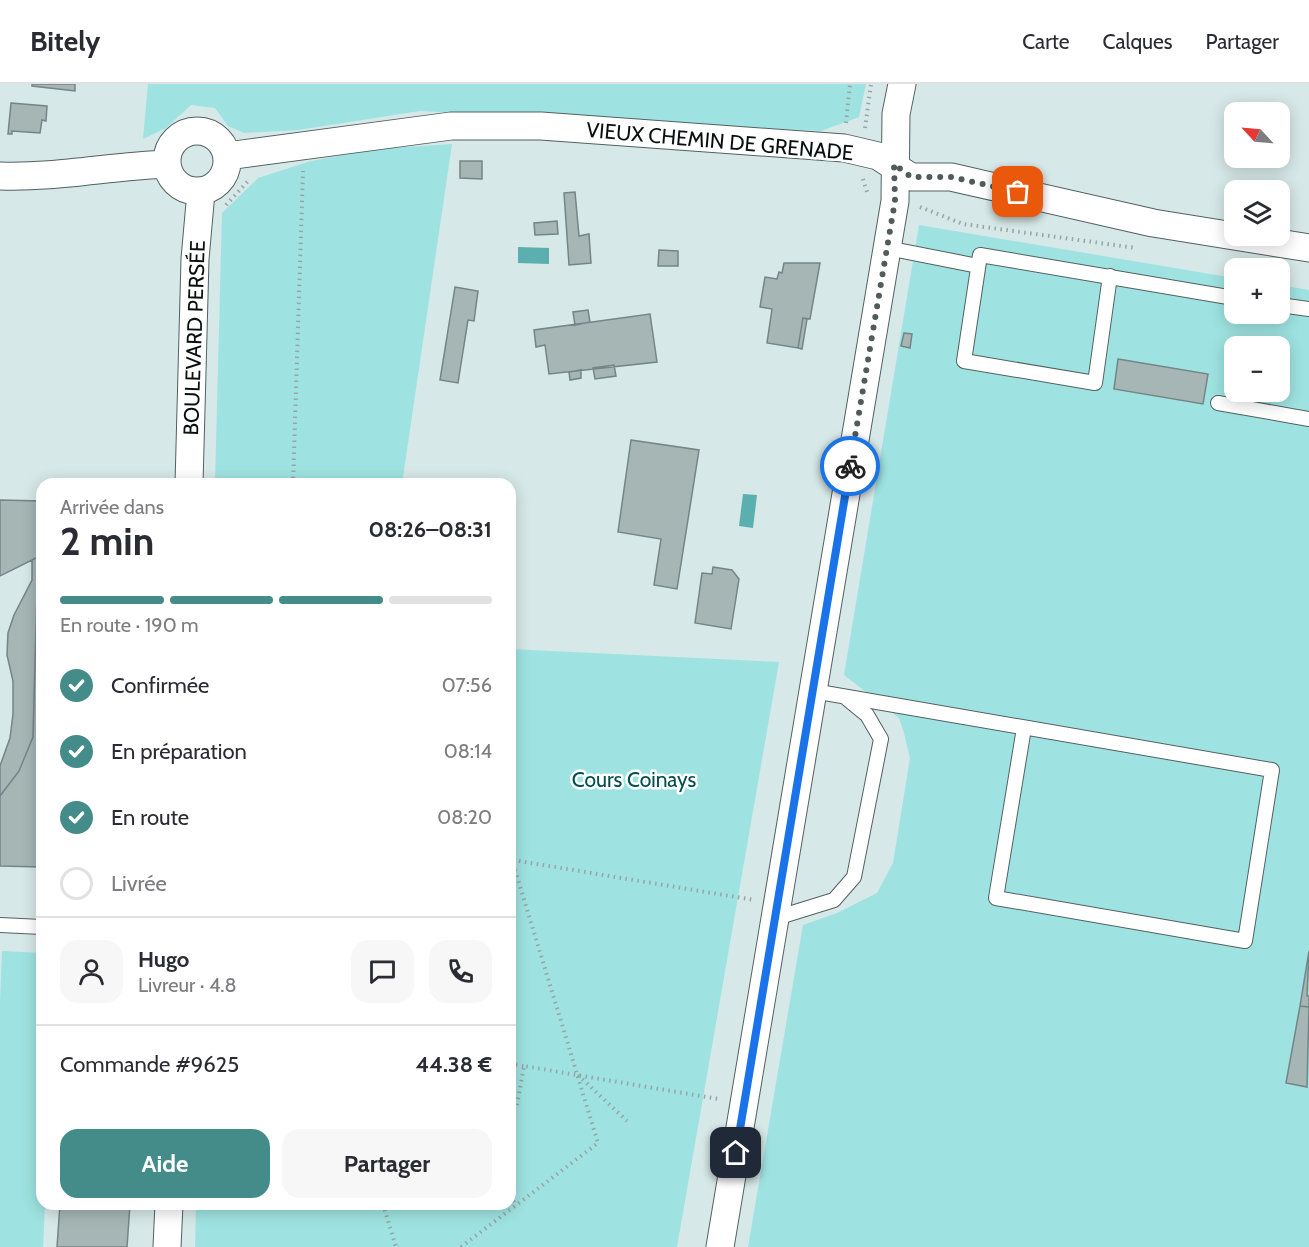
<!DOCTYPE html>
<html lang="fr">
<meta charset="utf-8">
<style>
:root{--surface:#fff;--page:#f7f7f7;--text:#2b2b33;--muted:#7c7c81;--line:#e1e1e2;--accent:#448c8a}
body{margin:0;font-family:Cabin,sans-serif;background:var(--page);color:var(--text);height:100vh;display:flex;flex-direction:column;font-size:22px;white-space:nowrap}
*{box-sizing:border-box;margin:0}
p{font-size:20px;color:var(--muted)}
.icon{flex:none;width:33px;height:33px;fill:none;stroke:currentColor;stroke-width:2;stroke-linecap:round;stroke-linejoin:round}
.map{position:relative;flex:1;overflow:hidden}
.side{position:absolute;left:36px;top:394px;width:480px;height:732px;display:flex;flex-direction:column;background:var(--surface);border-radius:18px;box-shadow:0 3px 15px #0003}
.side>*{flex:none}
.needle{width:39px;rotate:296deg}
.controls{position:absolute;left:1224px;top:18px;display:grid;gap:12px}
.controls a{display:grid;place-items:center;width:66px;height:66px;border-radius:12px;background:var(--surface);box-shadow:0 3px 15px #0003;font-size:30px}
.pin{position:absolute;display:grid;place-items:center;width:51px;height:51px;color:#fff;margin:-26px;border-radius:12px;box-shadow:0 3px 9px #0006}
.courier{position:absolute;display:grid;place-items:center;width:60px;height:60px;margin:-30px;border:4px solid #1a73e8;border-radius:50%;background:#fff;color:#222;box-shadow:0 2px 8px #0007}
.summary em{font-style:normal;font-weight:700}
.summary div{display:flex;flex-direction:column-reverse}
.summary{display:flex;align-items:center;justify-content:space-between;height:102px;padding:0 24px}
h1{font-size:39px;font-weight:700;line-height:45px}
.bar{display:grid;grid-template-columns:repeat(4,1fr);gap:9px 6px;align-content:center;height:72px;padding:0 24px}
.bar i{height:8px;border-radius:4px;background:var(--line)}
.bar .active{background:var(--accent)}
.bar p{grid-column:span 4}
.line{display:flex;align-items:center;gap:15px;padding:0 24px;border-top:2px solid var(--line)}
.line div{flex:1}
.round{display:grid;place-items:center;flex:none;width:63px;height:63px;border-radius:18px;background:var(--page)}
ol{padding:0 24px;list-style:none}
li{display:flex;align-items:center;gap:18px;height:66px}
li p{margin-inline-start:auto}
li .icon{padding:6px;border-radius:50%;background:var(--accent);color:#fff;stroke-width:4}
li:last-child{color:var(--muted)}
li i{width:33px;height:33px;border:3px solid var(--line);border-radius:50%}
.cta{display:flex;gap:12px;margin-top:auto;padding:12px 24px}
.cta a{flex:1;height:69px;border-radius:18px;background:var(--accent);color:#fff;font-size:24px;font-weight:700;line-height:69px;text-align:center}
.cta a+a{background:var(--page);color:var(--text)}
header{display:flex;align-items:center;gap:36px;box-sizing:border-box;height:84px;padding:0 30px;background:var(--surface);border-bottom:2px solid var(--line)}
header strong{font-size:28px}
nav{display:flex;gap:33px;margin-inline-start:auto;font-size:21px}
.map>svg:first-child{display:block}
.green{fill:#9ee3e1;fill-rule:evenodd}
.water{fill:#5bafae}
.building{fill:#a5b6b5;stroke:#758585;stroke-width:1.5}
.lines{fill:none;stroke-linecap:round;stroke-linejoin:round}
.lane-casing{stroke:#526160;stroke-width:16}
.street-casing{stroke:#526160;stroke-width:29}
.path{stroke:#97a5a4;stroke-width:4;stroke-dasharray:1.5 4.5;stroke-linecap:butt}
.lane{stroke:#fff;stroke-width:14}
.street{stroke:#fff;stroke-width:27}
.done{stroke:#515b5b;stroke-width:6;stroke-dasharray:0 10.8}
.route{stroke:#1a73e8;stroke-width:8}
.labels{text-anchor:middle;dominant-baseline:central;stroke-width:5;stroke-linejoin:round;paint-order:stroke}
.street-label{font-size:21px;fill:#090f0f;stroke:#fff}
.park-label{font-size:21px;fill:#004f4e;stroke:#fff}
</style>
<header>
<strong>Bitely</strong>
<nav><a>Carte</a><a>Calques</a><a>Partager</a></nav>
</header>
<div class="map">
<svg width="1309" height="1163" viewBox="0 0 1309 1163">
<rect width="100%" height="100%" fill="#d6e8e7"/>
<path class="green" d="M148 0H866L859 33 821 47 420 27 298 46 244 49 228 42 215 24 191 21 166 44 143 55Z
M452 60 402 400 215 399 222 129 258 94 311 77 378 65Z
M919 141 1234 194V230H1280V201L1309 206V1163H748L803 841 837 829 877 809 893 779 910 674 904 649 899 634 844 591ZM1234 262H1280V308H1234Z
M510 565 779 578 677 1163H195L196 1121 510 1120Z
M2 867 42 869V1120L45 1121 43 1163H0V917Z"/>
<path class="water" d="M518 163 549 164V180L518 179Z
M743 410 757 411 753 444 739 442Z"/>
<path class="building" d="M32 0H75V7L32 2Z
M11 19 47 22 46 37 42 36 40 49 12 47V50H8Z
M460 77H482V95L460 94Z
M575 108 579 152 589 150 591 179 569 181 564 109Z
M557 137 558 150 535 151 534 139Z
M659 166 678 167V182H658Z
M784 179H820L810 235 803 234 798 264 767 259 772 225 760 223 765 193 777 195 779 188 782 189Z
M455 203 478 207 474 237 468 236 458 299 440 296Z
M588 226 590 238 575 241 573 228Z
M650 230 657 278 549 290 545 261 536 263 534 246Z
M803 234 807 235 802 265 798 264Z
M904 249 912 250 910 264 901 262Z
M1118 275 1208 290 1203 320 1114 305Z
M614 281 616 292 595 295 593 284Z
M581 286V294L570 296 569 288Z
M631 356 699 366 677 505 654 501 661 455 618 448Z
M0 416 42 417V783L0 782V712L19 687 33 653 38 473 0 492Z
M38 473 33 653 19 687 0 712V682L10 654 13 630V597L7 571 8 549 14 531 32 496V476Z
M713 483 732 486 739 495 731 545 695 539 702 489 712 490Z
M1309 867 1307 912H1309V923L1300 922Z
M1300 922 1309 923 1307 1003 1286 999Z
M60 1120H130L127 1163H57Z"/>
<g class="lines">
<g class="lane-casing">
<path id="lane" d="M887 164 978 182
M1110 192 1095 299 964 277 980 171 1234 214
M1280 221 1309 225
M1218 319 1309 335
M813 607 1272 686 1245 857 996 814 1024 644
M776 834 834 816 854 793 881 655 867 631 845 613
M0 841 42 843"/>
</g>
<g class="street-casing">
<path id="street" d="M167 77a30 30 0 1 1 60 0a30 30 0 1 1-60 0Z
M227 72 451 42H541L844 64 878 72 911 93H951L1153 139 1309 164
M0 92C56 94 111 82 167 80
M189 400 195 175 201 108
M167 1163 169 1120
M720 1163 895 117 896 30 902 0"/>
</g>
<path class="path" d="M846 39 850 0
M865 44 871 0
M863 95 868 111
M226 121 249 96
M920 123 963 140 1136 164
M293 400 303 87
M513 776 754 816
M510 980 524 982
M578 991 627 1037
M517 1021 524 982 719 1015
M510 1112 516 1121
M383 1120 396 1163
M461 1163 598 1059 512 776"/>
<use href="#lane" class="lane"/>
<use href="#street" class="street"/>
</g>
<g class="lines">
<path class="done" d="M850 382 895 117 894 80 911 93H951L1018 108"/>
<path class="route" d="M736 1069 850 382"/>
</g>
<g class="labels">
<g class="street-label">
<text transform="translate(720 57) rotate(5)">VIEUX CHEMIN DE GRENADE</text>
<text transform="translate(194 254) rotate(-88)">BOULEVARD PERSÉE</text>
</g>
<g class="park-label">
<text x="634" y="695">Cours Coinays</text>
</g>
</g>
</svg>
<div class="controls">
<a><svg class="needle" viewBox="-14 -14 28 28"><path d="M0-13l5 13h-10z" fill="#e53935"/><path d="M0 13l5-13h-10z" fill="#7c7c81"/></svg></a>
<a><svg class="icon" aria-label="layers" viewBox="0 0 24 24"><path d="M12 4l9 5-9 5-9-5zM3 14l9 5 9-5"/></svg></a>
<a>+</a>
<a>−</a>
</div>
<div class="pin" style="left:1018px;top:108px;background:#ea580c"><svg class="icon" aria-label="bag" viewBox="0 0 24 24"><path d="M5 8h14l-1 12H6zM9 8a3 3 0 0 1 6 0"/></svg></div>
<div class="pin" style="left:736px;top:1069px;background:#1f2937"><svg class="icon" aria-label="home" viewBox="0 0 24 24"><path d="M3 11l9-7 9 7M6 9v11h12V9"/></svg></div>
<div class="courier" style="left:850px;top:382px"><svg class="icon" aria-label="bike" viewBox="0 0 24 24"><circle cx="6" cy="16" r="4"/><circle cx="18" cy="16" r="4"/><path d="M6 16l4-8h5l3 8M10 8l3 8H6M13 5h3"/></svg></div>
<section class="side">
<div class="summary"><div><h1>2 min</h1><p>Arrivée dans</p></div><em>08:26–08:31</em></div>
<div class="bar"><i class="active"></i><i class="active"></i><i class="active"></i><i></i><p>En route · 190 m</p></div>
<ol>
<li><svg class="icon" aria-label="check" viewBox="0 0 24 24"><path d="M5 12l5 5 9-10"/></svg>Confirmée<p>07:56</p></li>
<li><svg class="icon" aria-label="check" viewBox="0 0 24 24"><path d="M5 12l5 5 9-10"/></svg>En préparation<p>08:14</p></li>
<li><svg class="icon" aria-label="check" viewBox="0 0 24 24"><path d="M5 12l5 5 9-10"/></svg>En route<p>08:20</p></li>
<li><i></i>Livrée</li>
</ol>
<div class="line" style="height:108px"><a class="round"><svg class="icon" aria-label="person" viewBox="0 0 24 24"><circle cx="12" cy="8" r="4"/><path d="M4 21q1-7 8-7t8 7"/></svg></a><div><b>Hugo</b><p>Livreur · 4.8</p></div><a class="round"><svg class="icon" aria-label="chat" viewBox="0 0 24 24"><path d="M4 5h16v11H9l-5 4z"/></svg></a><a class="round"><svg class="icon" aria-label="phone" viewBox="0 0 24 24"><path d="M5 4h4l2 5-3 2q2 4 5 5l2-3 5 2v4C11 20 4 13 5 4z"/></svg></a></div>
<div class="line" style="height:78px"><div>Commande #9625</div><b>44.38 €</b></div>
<div class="cta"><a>Aide</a><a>Partager</a></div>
</section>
</div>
